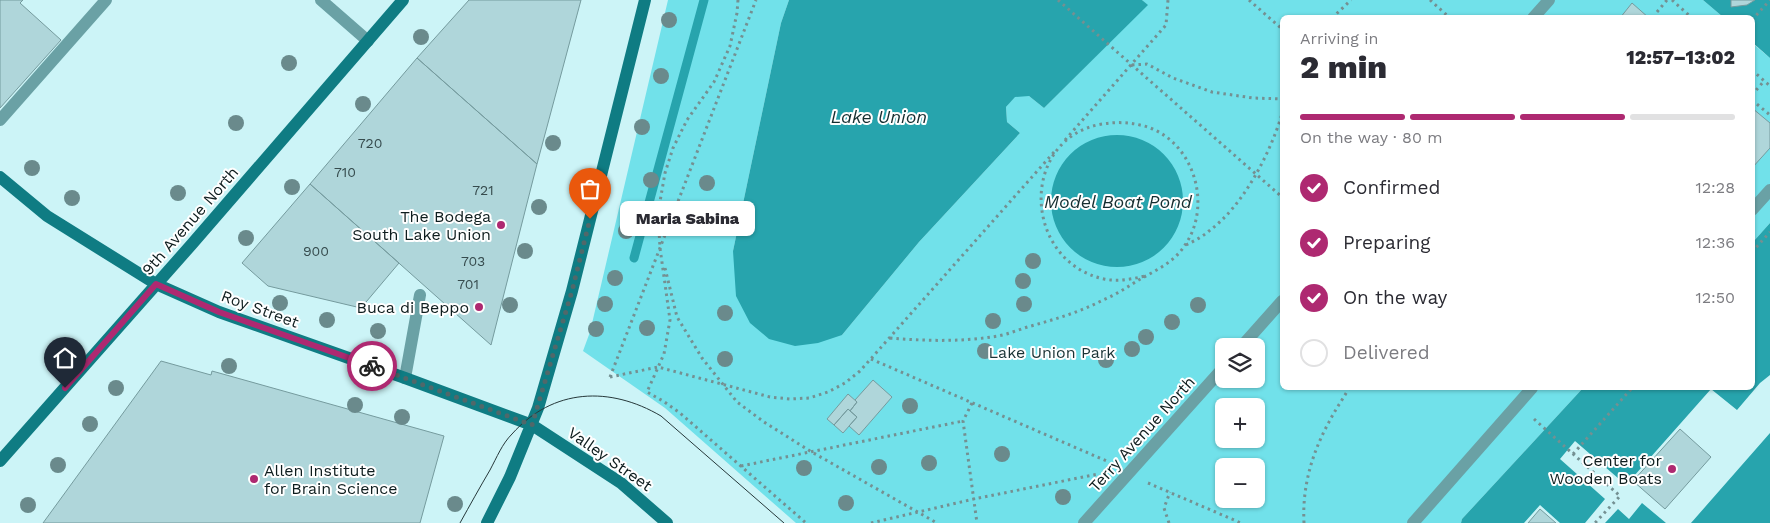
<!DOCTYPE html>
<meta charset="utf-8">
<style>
:root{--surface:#fff;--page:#f2f2f3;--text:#2b2b33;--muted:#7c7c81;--line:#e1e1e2;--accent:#ae2971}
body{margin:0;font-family:"Work Sans",sans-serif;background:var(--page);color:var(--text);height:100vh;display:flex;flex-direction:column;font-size:19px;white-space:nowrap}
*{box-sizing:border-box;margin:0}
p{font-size:16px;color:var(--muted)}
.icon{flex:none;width:28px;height:28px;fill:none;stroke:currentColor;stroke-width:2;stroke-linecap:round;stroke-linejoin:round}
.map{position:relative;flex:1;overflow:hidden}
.side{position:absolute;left:1280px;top:15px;width:475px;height:375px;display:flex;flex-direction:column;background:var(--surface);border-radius:8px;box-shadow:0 1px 4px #0004}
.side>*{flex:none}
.fabs{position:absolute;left:1215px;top:338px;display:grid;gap:10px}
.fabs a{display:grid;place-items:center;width:50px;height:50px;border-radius:8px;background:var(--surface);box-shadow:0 1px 4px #0004;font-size:25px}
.pin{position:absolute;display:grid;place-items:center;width:42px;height:42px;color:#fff;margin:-51px -21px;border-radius:50% 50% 50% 0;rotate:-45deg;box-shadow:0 0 5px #0007}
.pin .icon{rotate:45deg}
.courier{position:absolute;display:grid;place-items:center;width:50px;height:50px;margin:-25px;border:4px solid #ae2971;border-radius:50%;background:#fff;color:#222;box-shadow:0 1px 6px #0007}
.bubble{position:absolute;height:35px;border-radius:8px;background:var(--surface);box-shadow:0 1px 4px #0004;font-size:16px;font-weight:800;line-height:35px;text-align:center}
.head em{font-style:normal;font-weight:800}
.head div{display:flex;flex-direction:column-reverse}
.head{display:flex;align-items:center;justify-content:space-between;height:85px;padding:0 20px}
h1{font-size:32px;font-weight:800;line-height:38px}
.bar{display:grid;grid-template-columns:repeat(4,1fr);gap:8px 5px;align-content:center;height:60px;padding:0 20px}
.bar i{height:6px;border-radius:4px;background:var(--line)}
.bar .active{background:var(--accent)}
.bar p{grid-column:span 4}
ol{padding:0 20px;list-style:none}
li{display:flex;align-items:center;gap:15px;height:55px}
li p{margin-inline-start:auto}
li .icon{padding:5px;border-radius:50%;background:var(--accent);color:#fff;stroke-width:4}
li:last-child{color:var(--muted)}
li i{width:28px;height:28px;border:2px solid var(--line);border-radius:50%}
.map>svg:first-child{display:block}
.green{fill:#71e1ea;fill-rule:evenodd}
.water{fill:#27a4ad}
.pier{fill:#ccf4f7}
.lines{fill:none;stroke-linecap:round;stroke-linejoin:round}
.stream{stroke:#27a4ad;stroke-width:9}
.building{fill:#afd6da;stroke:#759b9e}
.path{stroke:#749092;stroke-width:3;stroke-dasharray:2.5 4;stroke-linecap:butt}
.lane{stroke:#6aa1a5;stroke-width:12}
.street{stroke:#6aa1a5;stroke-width:12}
.secondary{stroke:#0f7c83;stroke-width:12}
.tram{stroke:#26383a;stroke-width:1}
.tree{fill:#6a8a8c}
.done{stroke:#50686a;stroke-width:5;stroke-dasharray:0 9}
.route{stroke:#ae2971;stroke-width:6}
.poi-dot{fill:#ae2971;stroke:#fff;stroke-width:2}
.labels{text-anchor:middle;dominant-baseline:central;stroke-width:4;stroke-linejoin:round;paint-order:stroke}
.number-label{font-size:14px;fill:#364b4d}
.poi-label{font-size:16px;fill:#0e1d1e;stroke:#fff;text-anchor:end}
.street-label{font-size:16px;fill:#0e1d1e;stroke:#fff}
.park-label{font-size:16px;fill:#193335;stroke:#fff}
.water-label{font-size:18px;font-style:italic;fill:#152e30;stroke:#fff}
</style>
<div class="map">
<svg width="1770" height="523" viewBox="0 0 1770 523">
<rect width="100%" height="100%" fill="#ccf4f7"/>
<path class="green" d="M668 0H789L781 23 733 251 842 335 919 242 1020 133 1007 122 1006 107 1015 96H1029L1044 108 1147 5 1142 0H1703L1723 17 1282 18V388H1583L1462 519 1461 523H796L665 408 583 351 590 332ZM1224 346H1256V379H1224ZM1224 406H1256V439H1224ZM1224 466H1256V499H1224Z
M1752 43 1770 58V223L1753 242Z"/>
<path class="water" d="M789 0H1142L1148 5 1044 108 1029 96 1015 97 1006 107 1007 122 1020 133 919 242 842 335 818 343 795 346 769 339 750 323 736 296 733 251 781 23Z
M1703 0H1770V58L1753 43 1752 18 1723 17Z
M1051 201a66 66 0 1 1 132 0a66 66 0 1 1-132 0Z
M1770 223V523H1461L1462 519 1583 388H1752L1753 242Z"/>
<path class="pier" d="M1770 375V433L1691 523H1666L1642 503 1629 519 1618 509 1605 523H1585L1605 499 1560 459 1575 441 1626 485 1711 389 1737 410 1760 383Z
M1540 505 1560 523H1524Z"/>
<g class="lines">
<path class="stream" d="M634 258 704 0"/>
</g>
<path class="building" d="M0 0H23L20 3 61 40 0 108Z
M469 0H581L537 164 417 58Z
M1731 0H1755L1747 5 1731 7Z
M1632 3 1649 18H1620Z
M417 58 537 164 491 345 310 184Z
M1752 108 1770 123V148L1752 168Z
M310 184 399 263 361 308 268 286 242 263Z
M161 361 211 375 212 371 444 436 420 523H43Z
M873 380 892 397 859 435 849 426 857 417 850 411 857 402 855 400Z
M848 394 857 402 850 411 848 409 834 425 827 419Z
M848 409 857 417 843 433 834 425Z
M1680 429 1711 457 1665 509 1633 481Z
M1540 509 1556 523H1528Z"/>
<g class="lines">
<path class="path" d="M738 0 737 13 730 46 714 82 687 120 673 148 665 173 658 213 660 248 670 320 664 354 647 392 663 401 680 413 806 523
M1058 0 1282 197
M1249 0 1282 29
M1430 0 1450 18
M1672 0 1692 18
M1657 12 1667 0
M1332 18 1351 0
M1752 20 1770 0
M1132 65 1147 64 1173 78 1212 92 1253 98 1282 99
M1752 70 1770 86
M1752 95 1764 81
M1752 100 1770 115
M1065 140 1166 25 1168 0
M1186 245C1194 241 1202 237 1209 231 1243 206 1270 154 1282 114
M1752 252 1770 232
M665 268 677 317 702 358 737 402 764 422 810 451 937 523
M890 338C925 341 963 342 998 336 1009 334 1020 329 1031 326 1056 319 1080 312 1103 300 1115 295 1126 288 1137 281 1154 271 1174 263 1185 245 1214 203 1192 136 1140 125 1127 122 1115 122 1102 124 1019 138 1022 261 1104 279 1118 282 1132 279 1145 276
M871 359 1109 462
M610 377 658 367 770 397 790 399 809 398 828 392 845 383 860 371 1055 151
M610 377 756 0
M972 403 963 421 977 523
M1534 419 1620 496 1595 523
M1573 454 1632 388
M741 466 963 421
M1148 483 1241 523
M871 523 974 499 1098 474
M1169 523 1164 508 1170 492
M1304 523C1302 487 1312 453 1329 422 1335 410 1343 399 1349 388"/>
<path class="lane" d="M321 0 368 41
M0 120 106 0
M1752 210 1770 190
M405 378 420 295
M1413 523 1532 388"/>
<path class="street" d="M1533 18 1549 0
M1242 346 1282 301
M1084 523 1224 367"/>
<path class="secondary" d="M0 177 47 216 156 284 219 312 405 378 532 425 621 483 667 523
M0 461 192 244 403 0
M487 523 510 477 538 408 572 291 645 0"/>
<path class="tram" d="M460 523C470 505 480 487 490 470 497 457 502 444 512 434 553 388 610 386 661 416L784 523"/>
</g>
<g class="tree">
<circle cx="669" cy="20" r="8"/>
<circle cx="421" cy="37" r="8"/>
<circle cx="289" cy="63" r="8"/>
<circle cx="661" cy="76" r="8"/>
<circle cx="363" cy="104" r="8"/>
<circle cx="236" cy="123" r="8"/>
<circle cx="642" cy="127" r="8"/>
<circle cx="553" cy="143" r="8"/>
<circle cx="32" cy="168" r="8"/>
<circle cx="651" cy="180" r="8"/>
<circle cx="707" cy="183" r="8"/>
<circle cx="292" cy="187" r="8"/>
<circle cx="178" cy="193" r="8"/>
<circle cx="72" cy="198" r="8"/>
<circle cx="539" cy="207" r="8"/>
<circle cx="626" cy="231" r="8"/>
<circle cx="246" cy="238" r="8"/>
<circle cx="525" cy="251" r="8"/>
<circle cx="1033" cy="261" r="8"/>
<circle cx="615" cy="278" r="8"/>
<circle cx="1023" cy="281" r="8"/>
<circle cx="280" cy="303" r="8"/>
<circle cx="605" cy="304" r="8"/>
<circle cx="1024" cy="304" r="8"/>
<circle cx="510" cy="305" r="8"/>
<circle cx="1198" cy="305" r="8"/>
<circle cx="725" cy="313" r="8"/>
<circle cx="327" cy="320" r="8"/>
<circle cx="993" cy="321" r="8"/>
<circle cx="1172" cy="322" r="8"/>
<circle cx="647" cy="328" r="8"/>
<circle cx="596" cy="329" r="8"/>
<circle cx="378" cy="331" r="8"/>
<circle cx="1146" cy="337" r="8"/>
<circle cx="1132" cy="349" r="8"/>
<circle cx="985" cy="351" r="8"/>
<circle cx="725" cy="359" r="8"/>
<circle cx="1106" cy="360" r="8"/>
<circle cx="229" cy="366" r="8"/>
<circle cx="116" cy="388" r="8"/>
<circle cx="355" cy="405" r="8"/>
<circle cx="910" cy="406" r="8"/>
<circle cx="402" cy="417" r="8"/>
<circle cx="90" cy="424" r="8"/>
<circle cx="1002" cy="454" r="8"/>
<circle cx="929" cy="463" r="8"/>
<circle cx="58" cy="465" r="8"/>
<circle cx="879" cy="467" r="8"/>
<circle cx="804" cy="468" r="8"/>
<circle cx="1063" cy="497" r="8"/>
<circle cx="846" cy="503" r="8"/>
<circle cx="455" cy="504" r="8"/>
<circle cx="28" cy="505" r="8"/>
</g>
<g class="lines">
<path class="done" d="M372 366 532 425 572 291 590 219"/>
<path class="route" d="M65 388 156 284 219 312 372 366"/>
</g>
<g class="poi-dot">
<circle cx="501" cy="225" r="5"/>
<circle cx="479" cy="307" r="5"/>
<circle cx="1672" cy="469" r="5"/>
<circle cx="254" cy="479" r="5"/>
</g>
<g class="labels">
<g class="number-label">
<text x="370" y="143">720</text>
<text x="345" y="172">710</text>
<text x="483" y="190">721</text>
<text x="316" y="251">900</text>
<text x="473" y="261">703</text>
<text x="468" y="284">701</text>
</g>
<g class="poi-label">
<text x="491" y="216">The Bodega<tspan x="491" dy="18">South Lake Union</tspan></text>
<text x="469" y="307">Buca di Beppo</text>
<text x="1662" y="460">Center for<tspan x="1662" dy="18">Wooden Boats</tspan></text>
<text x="264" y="470" text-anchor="start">Allen Institute<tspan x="264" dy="18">for Brain Science</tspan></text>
</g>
<g class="street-label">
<text transform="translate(190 221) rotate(-49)">9th Avenue North</text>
<text transform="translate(260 309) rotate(20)">Roy Street</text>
<text transform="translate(1142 434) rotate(-48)">Terry Avenue North</text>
<text transform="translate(610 459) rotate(35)">Valley Street</text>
</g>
<g class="park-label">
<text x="1052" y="352">Lake Union Park</text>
</g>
<g class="water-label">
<text x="879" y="116">Lake Union</text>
<text x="1118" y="201">Model Boat Pond</text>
</g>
</g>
</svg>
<div class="fabs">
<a><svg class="icon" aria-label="layers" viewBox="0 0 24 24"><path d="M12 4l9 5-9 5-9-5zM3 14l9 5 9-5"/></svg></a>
<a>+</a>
<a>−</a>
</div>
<div class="pin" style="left:590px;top:219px;background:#ea580c"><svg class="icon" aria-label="bag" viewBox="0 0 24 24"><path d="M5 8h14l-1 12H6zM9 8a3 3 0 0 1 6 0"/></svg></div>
<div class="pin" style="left:65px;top:388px;background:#1f2937"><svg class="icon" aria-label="home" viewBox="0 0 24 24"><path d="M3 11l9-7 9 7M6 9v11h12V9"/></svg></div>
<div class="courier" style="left:372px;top:366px"><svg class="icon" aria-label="bike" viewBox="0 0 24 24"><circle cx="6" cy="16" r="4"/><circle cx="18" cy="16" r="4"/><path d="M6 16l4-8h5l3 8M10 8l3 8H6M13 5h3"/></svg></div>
<div class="bubble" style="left:620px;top:201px;width:135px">Maria Sabina</div>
<section class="side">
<div class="head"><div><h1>2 min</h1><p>Arriving in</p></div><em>12:57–13:02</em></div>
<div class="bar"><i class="active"></i><i class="active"></i><i class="active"></i><i></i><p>On the way · 80 m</p></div>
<ol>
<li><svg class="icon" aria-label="check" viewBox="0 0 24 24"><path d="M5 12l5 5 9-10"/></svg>Confirmed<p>12:28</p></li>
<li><svg class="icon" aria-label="check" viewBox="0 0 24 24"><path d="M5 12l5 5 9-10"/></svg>Preparing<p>12:36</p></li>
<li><svg class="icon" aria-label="check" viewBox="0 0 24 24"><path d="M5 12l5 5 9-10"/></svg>On the way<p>12:50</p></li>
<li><i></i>Delivered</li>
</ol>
</section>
</div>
